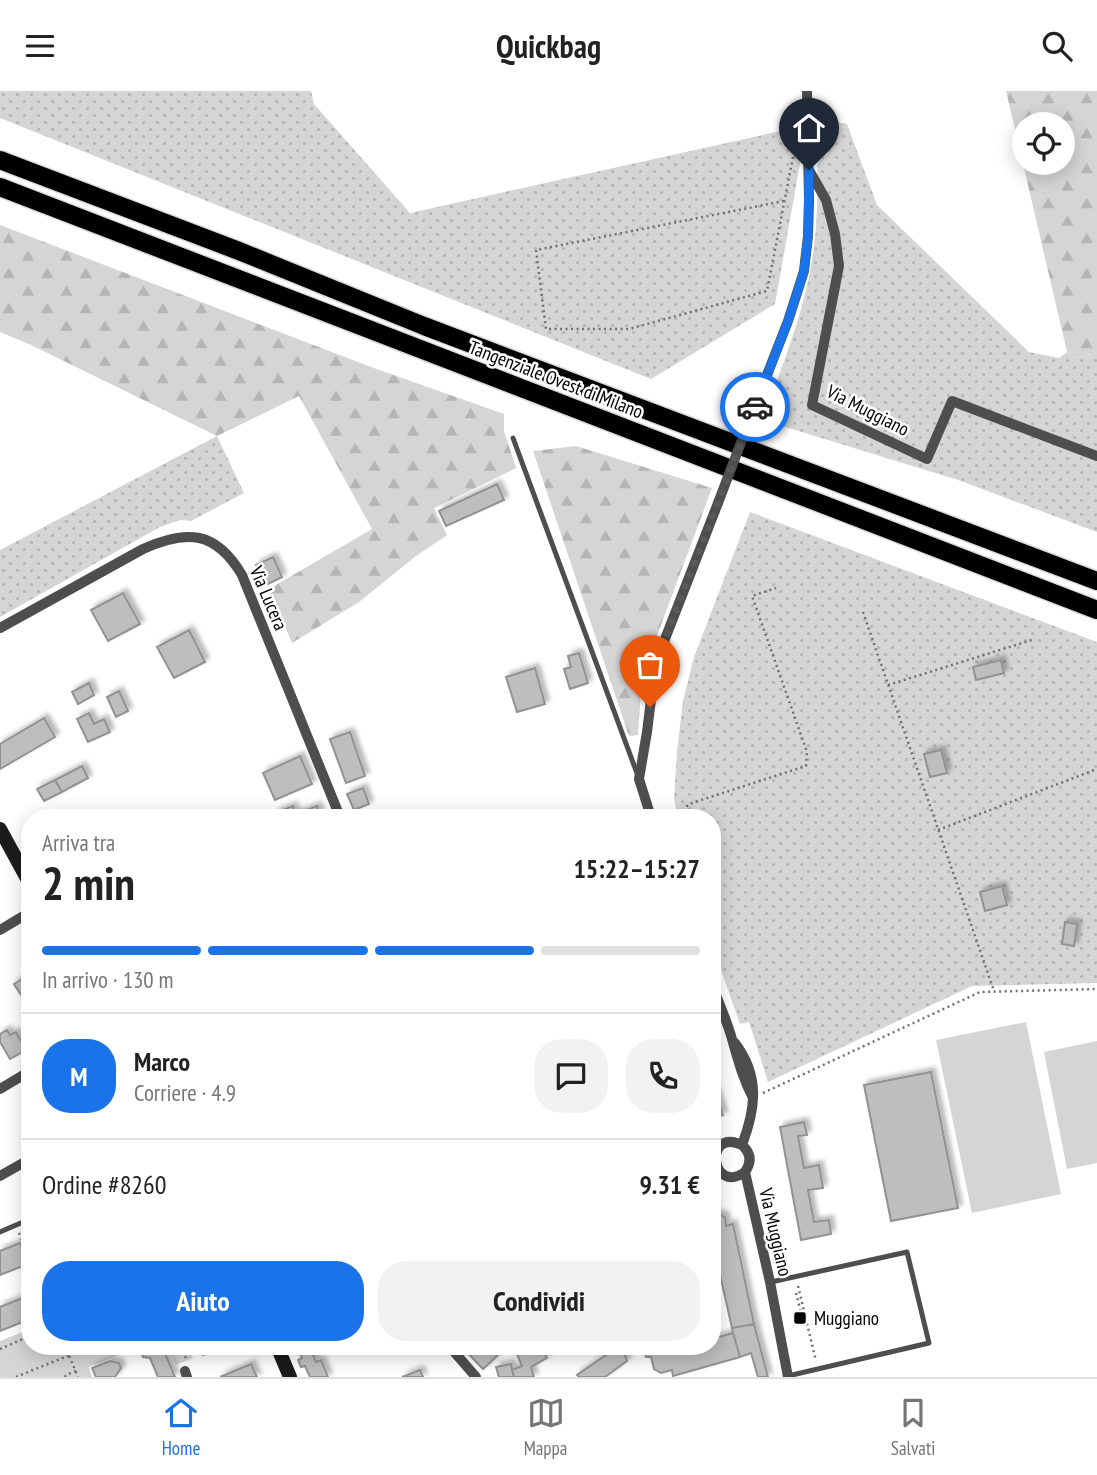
<!DOCTYPE html>
<html lang="it">
<meta charset="utf-8">
<style>
:root{--surface:#fff;--page:#f2f2f2;--text:#222;--muted:#767676;--line:#e0e0e0;--accent:#1a73e8}
body{margin:0;font-family:"PT Sans Narrow",sans-serif;background:var(--page);color:var(--text);height:100vh;display:flex;flex-direction:column;font-size:26px;white-space:nowrap}
*{box-sizing:border-box;margin:0}
p{font-size:23px;color:var(--muted)}
.icon{flex:none;width:38px;height:38px;fill:none;stroke:currentColor;stroke-width:2;stroke-linecap:round;stroke-linejoin:round}
.map{position:relative;flex:1;overflow:hidden}
.drawer{position:absolute;left:21px;top:718px;width:700px;height:546px;display:flex;flex-direction:column;background:var(--surface);border-radius:28px;box-shadow:0 4px 18px #0003}
.drawer>*{flex:none}
.controls{position:absolute;left:1012px;top:21px;display:grid;gap:14px}
.controls a{display:grid;place-items:center;width:63px;height:63px;border-radius:50%;background:var(--surface);box-shadow:0 4px 18px #0003;font-size:35px}
.pin{position:absolute;display:grid;place-items:center;width:60px;height:60px;color:#fff;margin:-72px -30px;border-radius:50% 50% 50% 0;rotate:-45deg;box-shadow:0 0 7px #0007}
.pin .icon{rotate:45deg}
.courier{position:absolute;display:grid;place-items:center;width:70px;height:70px;margin:-35px;border:5px solid #1a73e8;border-radius:50%;background:#fff;color:#222;box-shadow:0 2px 9px #0007}
.head em{font-style:normal;font-weight:800}
.head div{display:flex;flex-direction:column-reverse}
.head{display:flex;align-items:center;justify-content:space-between;height:119px;padding:0 21px}
h1{font-size:46px;font-weight:800;line-height:52px}
.bar{display:grid;grid-template-columns:repeat(4,1fr);gap:10px 7px;align-content:center;height:84px;padding:0 21px}
.bar i{height:9px;border-radius:5px;background:var(--line)}
.bar .current{background:var(--accent)}
.bar p{grid-column:span 4}
.line{display:flex;align-items:center;gap:18px;padding:0 21px;border-top:2px solid var(--line)}
.line div{flex:1}
.round{display:grid;place-items:center;flex:none;width:74px;height:74px;border-radius:28px;background:var(--page)}
.cta{display:flex;gap:14px;margin-top:auto;padding:14px 21px}
.cta a{flex:1;height:80px;border-radius:28px;background:var(--accent);color:#fff;font-size:28px;font-weight:800;line-height:80px;text-align:center}
.cta a+a{background:var(--page);color:var(--text)}
header{display:flex;justify-content:space-between;align-items:center;height:91px;padding:0 21px;background:var(--surface);font-size:32px;font-weight:800}
.menu{display:flex;justify-content:space-around;align-items:center;height:98px;border-top:2px solid var(--line);background:var(--surface);font-size:19px;color:var(--muted)}
.menu a{display:grid;justify-items:center;gap:4px}
.menu .current{color:var(--accent)}
.map>svg:first-child{display:block}
.grass{fill:url(#grass-dots)}
.forest{fill:url(#forest-firs);fill-rule:evenodd}
.park{fill:#d5d5d5}
.building{fill:#bebebe;stroke:#929292;stroke-width:2;filter:url(#shadow)}
.lines{fill:none;stroke-linecap:round;stroke-linejoin:round}
.highway-casing{stroke:#dbdbdb;stroke-width:21}
.path{stroke:#707070;stroke-width:2.5;stroke-dasharray:2 3.5;stroke-linecap:butt}
.lane{stroke:#4e4e4e;stroke-width:5}
.street{stroke:#4e4e4e;stroke-width:10}
.secondary{stroke:#1b1b1b;stroke-width:14}
.highway{stroke:#000;stroke-width:18}
.street-bridge{stroke:#4e4e4e;stroke-width:10}
.done{stroke:#595959;stroke-width:7;stroke-dasharray:0 12.6}
.route{stroke:#1a73e8;stroke-width:9}
.poi-dot{fill:#000;stroke:#fff;stroke-width:2.5}
.labels{text-anchor:middle;dominant-baseline:central;stroke-width:5;stroke-linejoin:round;paint-order:stroke}
.street-label{font-size:19px;fill:#000;stroke:#fff}
.poi-label{font-size:19px;fill:#000;stroke:#fff;text-anchor:start}
</style>
<header><svg class="icon" aria-label="menu" viewBox="0 0 24 24"><path d="M4 6h16M4 12h16M4 18h16"/></svg>Quickbag<svg class="icon" aria-label="search" viewBox="0 0 24 24"><circle cx="10" cy="10" r="6"/><path d="M15 15l6 6"/></svg></header>
<div class="map">
<svg width="1097" height="1286" viewBox="0 0 1097 1286">
<defs>
<pattern id="grass-dots" width="8" height="8" patternUnits="userSpaceOnUse" patternTransform="scale(1.75)"><rect width="8" height="8" fill="#d5d5d5"/><path d="M2 2h.1M6 6h.1" fill="none" stroke="#b5b5b5" stroke-width="1.8" stroke-linecap="round"/></pattern>
<pattern id="forest-firs" width="22" height="20" patternUnits="userSpaceOnUse" patternTransform="scale(1.75)"><rect width="22" height="20" fill="#d5d5d5"/><path d="M5 1l3.5 6h-7zM16 11l3.5 6h-7z" fill="#b5b5b5"/></pattern>
<filter id="shadow"><feDropShadow dx="4" dy="-4" stdDeviation="2" flood-color="#0004"/></filter>
</defs>
<rect width="100%" height="100%" fill="#fff"/>
<path class="grass" d="M0 0H311L314 13 410 122 794 37 801 67 775 213 651 288 0 27Z
M817 29 847 33 877 114 1029 261 1059 267 1067 261 1076 267 1097 262V441L961 390 763 329C780 279 802 228 811 175 820 128 817 77 817 29Z
M217 345 244 402 191 430 180 429 160 436 0 526V459Z
M750 421 1097 551V892L972 895 768 991 749 931 740 933 712 853V726H678L674 708 677 660 683 610 694 566Z"/>
<path class="forest" d="M1006 0H1097V262L1076 267 1067 261ZM1024 33H1062V72H1024Z
M0 134 371 276 504 323V340L516 377 434 417 447 444 416 465 359 511 292 552 269 498 372 438 299 305 217 345 31 254 0 241Z
M576 355 712 397 642 585 638 644 629 645 533 360Z"/>
<path class="park" d="M1026 931 1061 1103 972 1122 936 949Z
M1097 950V1072L1067 1078 1044 961Z
M30 1238V1255H140L89 1276 92 1286H0V1250Z
M168 1255H188L193 1267 176 1274Z"/>
<path class="building" d="M497 393 504 409 446 435 439 420Z
M273 466 282 486 266 494 256 474Z
M123 502 140 533 108 550 91 519Z
M189 539 205 571 174 587 157 556Z
M579 562 588 592 570 598 564 578 571 576 568 565Z
M1001 569 1004 582 976 589 973 576Z
M535 577 545 613 517 621 506 586Z
M89 592 94 604 78 613 72 601Z
M119 600 128 620 116 626 107 606Z
M89 622 94 633 104 628 110 641 88 651 77 628Z
M44 627 55 646 0 678V653Z
M350 641 365 685 346 692 330 648Z
M941 659 947 682 930 686 924 663Z
M300 665 312 693 275 709 263 682Z
M82 675 88 687 62 701 55 689Z
M55 689 62 701 44 710 37 698Z
M363 697 369 713 354 719 347 703Z
M293 715 296 723 317 715 321 726H277L275 722Z
M1002 795 1007 814 985 820 980 801Z
M1065 831 1077 833 1074 855 1062 853Z
M30 883V918L14 893Z
M7 939 10 944 16 941 26 959 10 968 0 951V943Z
M931 981 958 1117 891 1130 864 994Z
M716 1002 723 1024 712 1027V1004Z
M804 1031 807 1044 798 1045 804 1077 819 1074 823 1097 808 1099 814 1131 829 1129 831 1143 801 1149 780 1036Z
M712 1121 725 1126 726 1135 733 1133 754 1233 732 1237 712 1148Z
M20 1152 28 1173 0 1184V1160Z
M30 1204V1228L0 1240V1216Z
M754 1233 768 1286H758L751 1262 740 1266 733 1242 732 1237Z
M733 1242 740 1266 673 1285 672 1279 661 1282 654 1278 651 1266H646L642 1255H665L666 1261 688 1255H712V1248Z
M145 1255H162L175 1286H158L150 1267 143 1266 141 1260Z
M199 1255H224L203 1264Z
M297 1255H316L317 1259 312 1261 316 1271 321 1269 328 1286H310L305 1275 301 1276 298 1269 302 1267Z
M461 1255H487L497 1265 483 1278Z
M527 1255H540L547 1267 531 1276 534 1286H514L512 1279 522 1275 516 1261Z
M606 1255H619L608 1262Z
M619 1255H621L627 1270 605 1286H579L577 1284Z
M110 1270 119 1272 121 1277 115 1286H96L92 1277Z
M251 1273 257 1286H220Z
M511 1273 514 1286H499L496 1276Z
M420 1279 423 1286H402Z"/>
<g class="lines">
<g class="highway-casing">
<path id="highway" d="M0 69 239 160 424 235 1097 490
M0 96 1097 519"/>
</g>
<path class="path" d="M784 110 536 159 546 238H629L767 200 794 61 796 57
M863 521 994 900
M888 594 1035 548
M684 726 685 717 689 713 806 675 807 661 752 505 776 497
M938 739 1097 678
M763 1002 980 901 1097 898
M19 1142 30 1168
M798 1195 816 1270
M796 1202 804 1234
M65 1255 78 1286
M181 1255 187 1270
M0 1258 30 1245
M16 1286 92 1255
M65 1286 66 1284 76 1280"/>
<path class="lane" d="M513 347 638 685
M0 1141 30 1128
M771 1191 907 1161 929 1252 788 1285"/>
<path class="street" d="M809 79 826 109 835 143 839 175 812 314 927 368 952 310 1097 365
M753 320 788 230 804 180 808 145 809 109 807 0
M0 537 143 458C187 438 216 440 242 484L340 726
M651 726 639 688 647 641 653 592 665 548 718 412
M0 839 30 821
M712 894C719 912 727 930 732 948 738 969 743 988 753 1007
M735 952C760 985 756 1017 742 1054
M0 998 30 980
M742 1054C751 1062 752 1071 745 1081L770 1191 788 1286
M742 1054C703 1036 711 1105 745 1081
M0 1085 30 1068
M449 1255 476 1286
M185 1280 187 1286"/>
<path class="secondary" d="M0 738 30 793
M277 1255 290 1286"/>
<use href="#highway" class="highway"/>
<path class="street-bridge" d="M718 412 753 320"/>
</g>
<g class="lines">
<path class="done" d="M650 616 653 592 665 548 755 316"/>
<path class="route" d="M755 316 788 230 804 180 808 145 809 79"/>
</g>
<rect class="poi-dot" x="793" y="1220" width="14" height="14" rx="3.5"/>
<g class="labels">
<g class="street-label">
<text transform="translate(556 288) rotate(21)">Tangenziale Ovest di Milano</text>
<text transform="translate(868 319) rotate(27)">Via Muggiano</text>
<text transform="translate(269 507) rotate(67)">Via Lucera</text>
<text transform="translate(776 1141) rotate(77)">Via Muggiano</text>
</g>
<g class="poi-label">
<text x="814" y="1227">Muggiano</text>
</g>
</g>
</svg>
<div class="controls">
<a><svg class="icon" aria-label="locate" viewBox="0 0 24 24"><circle cx="12" cy="12" r="6"/><path d="M12 2v4M12 18v4M2 12h4M18 12h4"/></svg></a>
</div>
<div class="pin" style="left:650px;top:616px;background:#ea580c"><svg class="icon" aria-label="bag" viewBox="0 0 24 24"><path d="M5 8h14l-1 12H6zM9 8a3 3 0 0 1 6 0"/></svg></div>
<div class="pin" style="left:809px;top:79px;background:#1f2937"><svg class="icon" aria-label="home" viewBox="0 0 24 24"><path d="M3 11l9-7 9 7M6 9v11h12V9"/></svg></div>
<div class="courier" style="left:755px;top:316px"><svg class="icon" aria-label="car" viewBox="0 0 24 24"><path d="M5 17H2v-5l4-1 3-4h7l3 4 3 1v5h-3M9 17h6M6 11h13"/><circle cx="7" cy="17" r="2"/><circle cx="17" cy="17" r="2"/></svg></div>
<section class="drawer">
<div class="head"><div><h1>2 min</h1><p>Arriva tra</p></div><em>15:22–15:27</em></div>
<div class="bar"><i class="current"></i><i class="current"></i><i class="current"></i><i></i><p>In arrivo · 130 m</p></div>
<div class="line" style="height:126px"><b class="round" style="background:var(--accent);color:#fff">M</b><div><b>Marco</b><p>Corriere · 4.9</p></div><a class="round"><svg class="icon" aria-label="chat" viewBox="0 0 24 24"><path d="M4 5h16v11H9l-5 4z"/></svg></a><a class="round"><svg class="icon" aria-label="phone" viewBox="0 0 24 24"><path d="M5 4h4l2 5-3 2q2 4 5 5l2-3 5 2v4C11 20 4 13 5 4z"/></svg></a></div>
<div class="line" style="height:91px"><div>Ordine #8260</div><b>9.31 €</b></div>
<div class="cta"><a>Aiuto</a><a>Condividi</a></div>
</section>
</div>
<nav class="menu">
<a class="current"><svg class="icon" aria-label="home" viewBox="0 0 24 24"><path d="M3 11l9-7 9 7M6 9v11h12V9"/></svg>Home</a>
<a><svg class="icon" aria-label="map" viewBox="0 0 24 24"><path d="M3 6l6-2 6 2 6-2v14l-6 2-6-2-6 2zM9 4v14M15 6v14"/></svg>Mappa</a>
<a><svg class="icon" aria-label="saved" viewBox="0 0 24 24"><path d="M7 4h10v16l-5-4-5 4z"/></svg>Salvati</a>
</nav>
